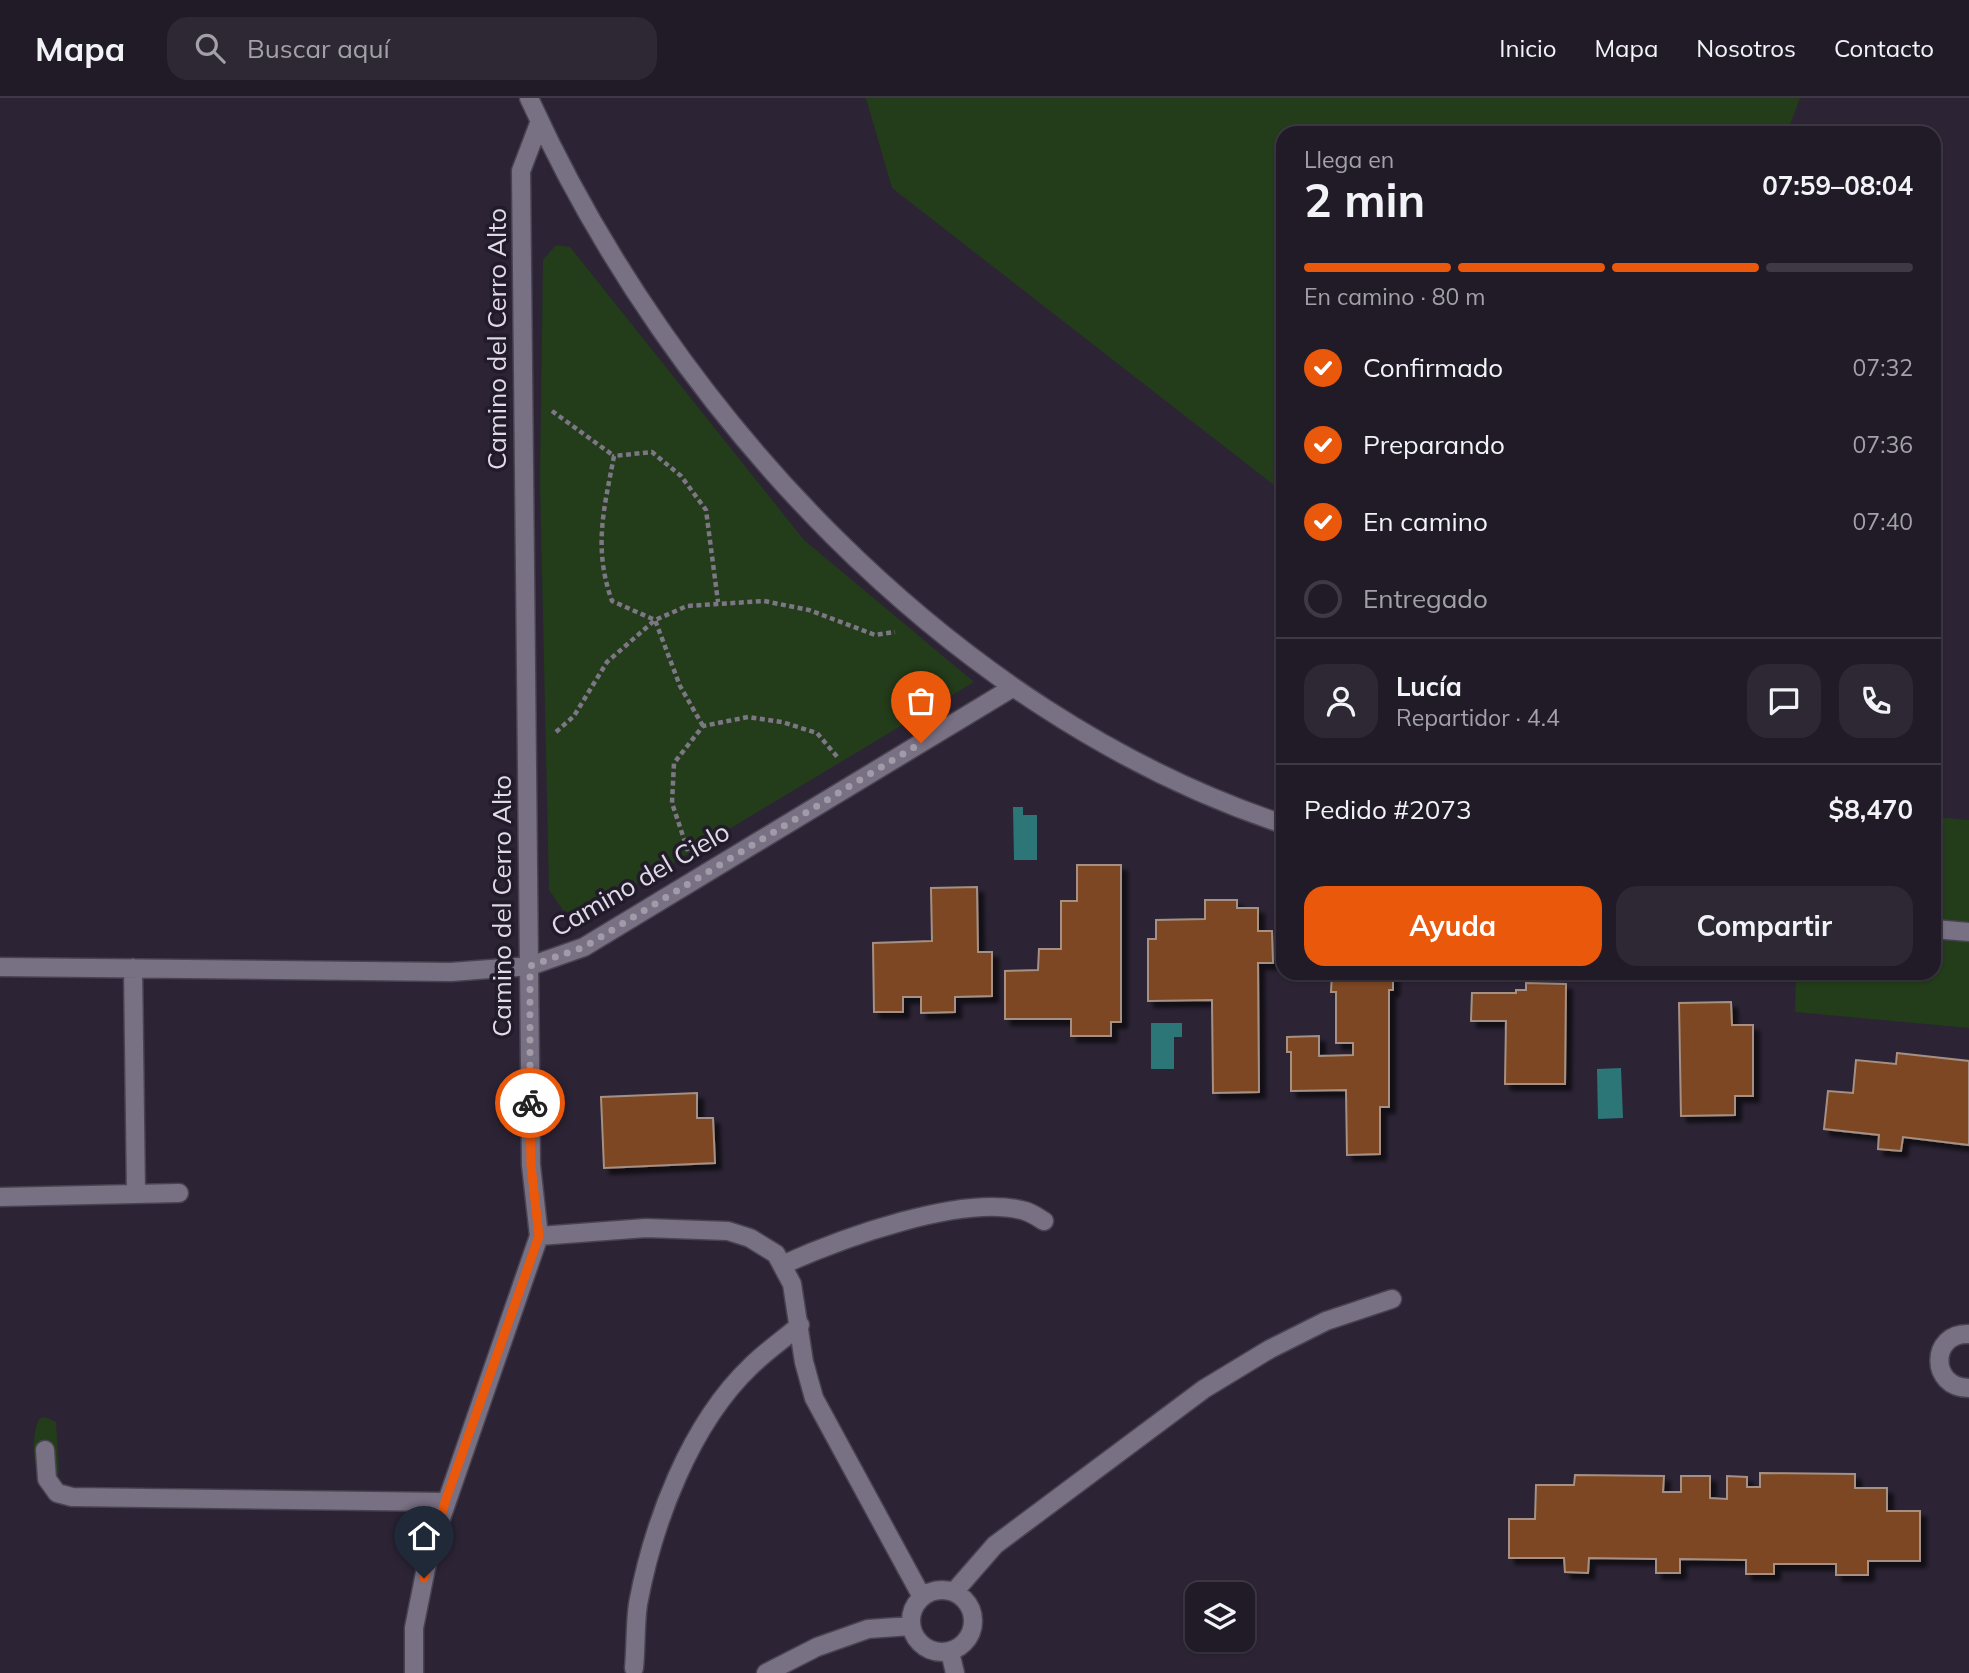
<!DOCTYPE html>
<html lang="es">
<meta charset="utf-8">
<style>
:root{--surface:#211b28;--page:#2d2834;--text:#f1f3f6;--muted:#a2a1a8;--line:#3e3945;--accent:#ea580c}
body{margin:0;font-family:Mulish,sans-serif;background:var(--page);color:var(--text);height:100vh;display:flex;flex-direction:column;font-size:26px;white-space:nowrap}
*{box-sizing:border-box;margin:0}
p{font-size:23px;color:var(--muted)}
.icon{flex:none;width:38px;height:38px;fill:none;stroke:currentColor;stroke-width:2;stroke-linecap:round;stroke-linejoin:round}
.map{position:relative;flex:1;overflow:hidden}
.details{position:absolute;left:1276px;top:28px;width:665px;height:854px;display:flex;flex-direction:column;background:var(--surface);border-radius:21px;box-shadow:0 2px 5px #0004,0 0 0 2px var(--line)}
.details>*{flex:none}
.buttons{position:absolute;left:1185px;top:1484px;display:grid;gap:14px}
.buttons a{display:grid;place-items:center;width:70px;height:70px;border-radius:14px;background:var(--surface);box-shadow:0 2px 5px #0004,0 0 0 2px var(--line);font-size:35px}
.pin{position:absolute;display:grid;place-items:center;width:60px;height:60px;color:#fff;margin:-72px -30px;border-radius:50% 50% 50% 0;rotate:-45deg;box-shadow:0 0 7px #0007}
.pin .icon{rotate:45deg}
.courier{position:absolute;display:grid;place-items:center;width:70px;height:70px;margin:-35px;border:5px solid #ea580c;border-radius:50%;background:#fff;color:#222;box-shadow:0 2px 9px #0007}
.headline em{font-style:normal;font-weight:700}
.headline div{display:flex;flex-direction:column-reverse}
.headline{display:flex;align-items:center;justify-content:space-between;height:119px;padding:0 28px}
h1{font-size:46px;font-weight:700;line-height:52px}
.bar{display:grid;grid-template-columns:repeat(4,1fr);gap:10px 7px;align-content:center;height:84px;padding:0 28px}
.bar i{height:9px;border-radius:5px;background:var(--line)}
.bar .selected{background:var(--accent)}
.bar p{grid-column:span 4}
.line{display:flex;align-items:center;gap:18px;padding:0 28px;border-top:2px solid var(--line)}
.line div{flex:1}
.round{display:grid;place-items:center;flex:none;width:74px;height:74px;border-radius:21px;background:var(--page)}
ol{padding:0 28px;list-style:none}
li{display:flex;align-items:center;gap:21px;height:77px}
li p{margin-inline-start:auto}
li .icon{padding:7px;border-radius:50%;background:var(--accent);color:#fff;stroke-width:4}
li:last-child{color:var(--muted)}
li i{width:38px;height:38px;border:4px solid var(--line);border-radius:50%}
.cta{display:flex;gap:14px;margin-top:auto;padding:14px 28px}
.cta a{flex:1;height:80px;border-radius:21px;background:var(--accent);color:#fff;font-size:28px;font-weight:700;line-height:80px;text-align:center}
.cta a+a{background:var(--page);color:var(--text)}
header{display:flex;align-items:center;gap:42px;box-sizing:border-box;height:98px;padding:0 35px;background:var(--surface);border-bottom:2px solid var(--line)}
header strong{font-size:33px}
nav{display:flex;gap:38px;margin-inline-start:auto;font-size:24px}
.search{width:490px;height:63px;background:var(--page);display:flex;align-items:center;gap:18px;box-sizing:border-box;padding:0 24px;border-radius:21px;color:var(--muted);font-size:26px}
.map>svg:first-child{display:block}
.green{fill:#233c1a}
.water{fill:#2c7678}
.building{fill:#7c4620;stroke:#a59083;stroke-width:2;filter:url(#shadow)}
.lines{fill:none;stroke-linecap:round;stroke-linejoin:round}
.lane-casing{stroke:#494351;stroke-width:21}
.street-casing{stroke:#494351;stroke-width:21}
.path{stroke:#7d7685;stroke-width:4.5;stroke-dasharray:5 3.5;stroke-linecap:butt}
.lane{stroke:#787083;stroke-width:18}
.street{stroke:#787083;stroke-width:18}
.done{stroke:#a19ba8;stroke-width:7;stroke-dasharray:0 12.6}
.route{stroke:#ea580c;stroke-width:9}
.labels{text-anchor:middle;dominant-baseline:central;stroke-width:7;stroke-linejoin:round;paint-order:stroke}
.street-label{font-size:26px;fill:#e0dbe6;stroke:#221b2b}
</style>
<header>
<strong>Mapa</strong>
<div class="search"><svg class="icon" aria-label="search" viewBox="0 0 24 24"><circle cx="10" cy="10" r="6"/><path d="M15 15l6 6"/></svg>Buscar aquí</div>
<nav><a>Inicio</a><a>Mapa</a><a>Nosotros</a><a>Contacto</a></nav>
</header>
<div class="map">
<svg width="1969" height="1575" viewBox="0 0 1969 1575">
<defs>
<filter id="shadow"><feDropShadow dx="6" dy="6" stdDeviation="2" flood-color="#0009"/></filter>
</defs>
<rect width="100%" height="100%" fill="#2c2435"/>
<path class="green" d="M866 0H1800L1787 35H1283V394L892 90Z
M556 147 570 149 804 442 974 584 581 820 563 812 549 792 540 383 543 162Z
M1934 719 1969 722V930L1795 914 1796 875H1934Z
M45 1319 56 1324 59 1374 54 1386H41C33 1370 31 1337 39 1321Z"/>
<path class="water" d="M1013 709H1023V717H1037V762H1014Z
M1151 925H1182V939H1174V971H1151Z
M1621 970 1623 1020 1598 1021 1597 971Z"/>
<path class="building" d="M1077 767H1121V924H1111V938H1071V921H1005V873L1038 872 1039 851H1061V803H1077Z
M977 789 978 854H992V898L955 899V914L921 915V899H903V914H874L873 845 932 843 931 790Z
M1205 802H1237V810H1258V833H1272L1273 865H1258L1259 994 1213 995 1212 902 1148 903V841H1156V822L1205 821Z
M1332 875H1393V892H1389V1009H1380V1056L1347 1057 1346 992 1291 993V954H1287V939L1319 938V958L1353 957V945H1336V894H1331Z
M1526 885 1566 886 1565 986H1505L1506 923H1471L1472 895H1516V892H1526Z
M1731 904 1732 927H1753V998H1735V1017L1681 1018 1679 905Z
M1897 955 1969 963V1047L1903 1039 1901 1053 1878 1051 1879 1037 1824 1031 1828 993 1853 995 1856 962 1896 966Z
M697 995V1020H713L715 1065 604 1070 601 999Z
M1760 1375 1855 1376V1390H1887V1413H1920V1463H1868V1477H1836V1466H1774V1476H1746V1462L1680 1461V1475H1656V1461L1589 1460 1588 1475 1565 1474 1564 1460H1509V1421H1535L1536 1387H1574L1575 1377 1664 1378 1663 1394H1681V1378H1710V1400L1727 1401V1378L1747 1379V1389H1760Z"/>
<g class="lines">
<g class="lane-casing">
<path id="lane" d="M1969 1236C1930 1234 1929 1290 1969 1290
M950 1554 955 1575"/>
</g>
<g class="street-casing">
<path id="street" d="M529 0C671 314 951 616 1283 726
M1934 831 1969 834
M0 869 451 874 530 868 584 849 1012 590
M133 870 136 1096
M0 1099 179 1095
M539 1138 646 1130 728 1133 750 1140 776 1156 792 1186 804 1264 814 1300 922 1499
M782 1167C840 1141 963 1095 1025 1113 1032 1115 1039 1120 1044 1123
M45 1352 47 1381 57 1395 72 1399 445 1404
M911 1523a31 31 0 1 1 62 0a31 31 0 1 1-62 0Z
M954 1494 995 1447 1204 1291 1270 1251 1326 1223 1392 1201
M634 1570C636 1549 635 1526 638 1506 653 1425 690 1326 751 1268 766 1253 784 1241 800 1227
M414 1575V1530L429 1455 539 1138 531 1067 521 73 540 23
M766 1575 817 1549 868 1531 911 1528"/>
</g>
<path class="path" d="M552 313 614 358
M703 628 680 588 655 522 612 503C593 450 604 411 614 358L652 354 681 378 706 412 718 504
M556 634 574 618 607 564 655 522 687 508 764 503 809 512 875 537 895 534
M688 753 672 705 674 665 703 628 748 619 782 624 817 635 839 661"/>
<use href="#lane" class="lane"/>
<use href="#street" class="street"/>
</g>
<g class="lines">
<path class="done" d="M530 1005V868L584 849 921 645"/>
<path class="route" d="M424 1480 445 1404 539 1138 531 1067 530 1005"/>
</g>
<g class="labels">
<g class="street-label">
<text transform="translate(496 241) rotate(-90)">Camino del Cerro Alto</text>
<text transform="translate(640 781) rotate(-30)">Camino del Cielo</text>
<text transform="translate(501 808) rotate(-90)">Camino del Cerro Alto</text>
</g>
</g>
</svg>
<div class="buttons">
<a><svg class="icon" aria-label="layers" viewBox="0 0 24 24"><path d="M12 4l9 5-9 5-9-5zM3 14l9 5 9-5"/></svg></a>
</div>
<div class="pin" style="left:921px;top:645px;background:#ea580c"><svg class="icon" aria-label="bag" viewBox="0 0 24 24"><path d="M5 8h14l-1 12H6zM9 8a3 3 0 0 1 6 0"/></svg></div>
<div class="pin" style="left:424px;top:1480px;background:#1f2937"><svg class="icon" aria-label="home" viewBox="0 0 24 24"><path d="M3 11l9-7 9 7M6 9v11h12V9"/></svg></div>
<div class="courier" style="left:530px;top:1005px"><svg class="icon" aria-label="bike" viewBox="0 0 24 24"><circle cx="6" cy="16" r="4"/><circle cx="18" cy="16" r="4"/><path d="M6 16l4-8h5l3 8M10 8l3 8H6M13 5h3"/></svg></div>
<section class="details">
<div class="headline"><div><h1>2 min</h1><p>Llega en</p></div><em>07:59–08:04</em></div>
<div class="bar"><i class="selected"></i><i class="selected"></i><i class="selected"></i><i></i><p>En camino · 80 m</p></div>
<ol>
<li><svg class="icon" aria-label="check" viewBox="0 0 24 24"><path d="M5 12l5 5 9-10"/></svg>Confirmado<p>07:32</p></li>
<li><svg class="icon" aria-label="check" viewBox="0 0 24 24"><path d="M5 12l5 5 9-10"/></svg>Preparando<p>07:36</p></li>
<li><svg class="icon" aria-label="check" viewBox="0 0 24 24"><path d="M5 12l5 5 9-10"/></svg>En camino<p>07:40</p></li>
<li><i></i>Entregado</li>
</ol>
<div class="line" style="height:126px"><a class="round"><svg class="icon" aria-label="person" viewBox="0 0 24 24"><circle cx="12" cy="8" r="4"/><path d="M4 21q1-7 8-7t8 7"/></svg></a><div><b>Lucía</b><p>Repartidor · 4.4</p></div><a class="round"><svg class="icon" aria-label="chat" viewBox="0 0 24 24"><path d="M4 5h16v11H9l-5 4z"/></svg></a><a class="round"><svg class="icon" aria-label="phone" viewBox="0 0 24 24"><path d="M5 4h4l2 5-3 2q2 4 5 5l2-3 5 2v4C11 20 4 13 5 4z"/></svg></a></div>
<div class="line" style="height:91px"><div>Pedido #2073</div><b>$8,470</b></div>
<div class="cta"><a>Ayuda</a><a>Compartir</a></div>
</section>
</div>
